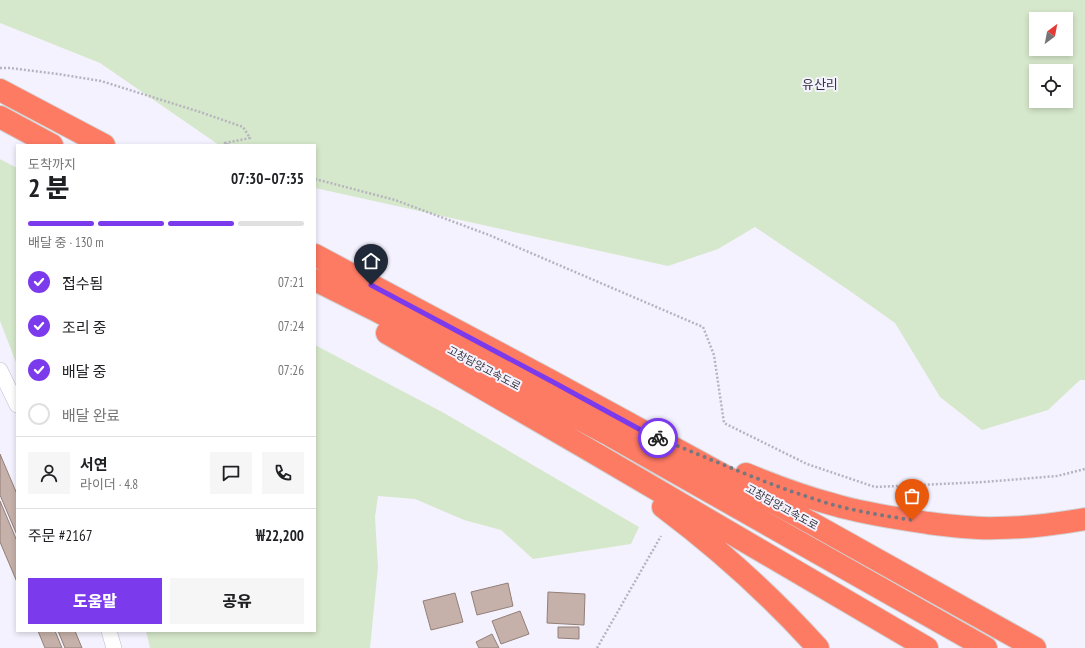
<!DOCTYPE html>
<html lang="ko">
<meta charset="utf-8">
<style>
:root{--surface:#fff;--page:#f6f6f6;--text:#202124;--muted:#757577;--line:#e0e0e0;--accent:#7c3aed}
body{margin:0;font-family:"PT Sans Narrow","Noto Sans KR",sans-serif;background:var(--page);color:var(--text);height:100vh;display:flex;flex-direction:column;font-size:15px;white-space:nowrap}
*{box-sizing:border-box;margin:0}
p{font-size:13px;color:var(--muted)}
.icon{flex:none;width:22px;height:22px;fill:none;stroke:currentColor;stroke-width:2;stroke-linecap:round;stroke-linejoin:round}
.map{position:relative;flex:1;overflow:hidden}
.drawer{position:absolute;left:16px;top:144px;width:300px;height:488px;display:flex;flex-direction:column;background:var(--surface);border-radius:0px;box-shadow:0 2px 6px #0003}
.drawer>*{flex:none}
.needle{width:26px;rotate:32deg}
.buttons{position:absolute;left:1029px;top:12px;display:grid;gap:8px}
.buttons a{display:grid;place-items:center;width:44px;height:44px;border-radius:0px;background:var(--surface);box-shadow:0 2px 6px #0003;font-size:20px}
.pin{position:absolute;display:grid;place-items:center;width:34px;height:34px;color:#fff;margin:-41px -17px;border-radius:50% 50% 50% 0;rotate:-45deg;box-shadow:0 0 4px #0007}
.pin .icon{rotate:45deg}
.courier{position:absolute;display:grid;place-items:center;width:40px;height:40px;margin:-20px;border:3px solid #7c3aed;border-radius:50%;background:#fff;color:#222;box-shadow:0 1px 5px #0007}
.head em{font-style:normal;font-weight:800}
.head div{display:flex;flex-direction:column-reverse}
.head{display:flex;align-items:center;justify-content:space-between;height:68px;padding:0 12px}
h1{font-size:26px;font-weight:800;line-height:30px}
.bar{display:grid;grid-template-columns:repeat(4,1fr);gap:6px 4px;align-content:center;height:48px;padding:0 12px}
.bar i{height:5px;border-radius:3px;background:var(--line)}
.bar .on{background:var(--accent)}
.bar p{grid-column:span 4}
.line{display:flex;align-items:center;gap:10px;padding:0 12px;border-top:1px solid var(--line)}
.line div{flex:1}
.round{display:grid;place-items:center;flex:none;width:42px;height:42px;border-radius:0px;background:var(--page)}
ol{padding:0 12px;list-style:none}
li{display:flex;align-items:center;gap:12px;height:44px}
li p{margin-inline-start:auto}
li .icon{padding:4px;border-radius:50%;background:var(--accent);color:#fff;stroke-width:4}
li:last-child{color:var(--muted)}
li i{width:22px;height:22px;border:2px solid var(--line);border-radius:50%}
.button{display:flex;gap:8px;margin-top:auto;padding:8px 12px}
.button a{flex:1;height:46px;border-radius:0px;background:var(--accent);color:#fff;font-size:16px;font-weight:800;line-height:46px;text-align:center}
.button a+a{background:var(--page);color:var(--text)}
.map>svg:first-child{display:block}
.green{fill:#d6e8cb;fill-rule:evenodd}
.building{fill:#c5b1a9;stroke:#927f77}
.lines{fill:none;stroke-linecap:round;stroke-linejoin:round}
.street-casing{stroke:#bebbcd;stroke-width:16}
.highway-casing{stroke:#d3d2d4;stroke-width:24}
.path{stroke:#b6b4be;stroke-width:2.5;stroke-dasharray:2 2;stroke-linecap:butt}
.street{stroke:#fff;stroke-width:15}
.highway{stroke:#fd7a63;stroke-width:22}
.done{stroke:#78767f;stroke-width:4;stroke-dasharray:0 7.2}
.route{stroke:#7c3aed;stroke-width:5}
.labels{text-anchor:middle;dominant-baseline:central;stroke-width:4;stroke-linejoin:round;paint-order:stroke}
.street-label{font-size:11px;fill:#35343b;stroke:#f4f2fe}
.quarter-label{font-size:13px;fill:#35343b;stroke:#f4f2fe}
</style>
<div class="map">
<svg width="1085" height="648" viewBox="0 0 1085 648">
<rect width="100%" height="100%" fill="#f4f2fe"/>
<path class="green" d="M0 0H1085V380H1080L1048 410 982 430 940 397 895 323 847 289 755 227 718 249 668 266 315 188V145H219L100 63 0 23ZM1036 19H1066V49H1036ZM1036 71H1066V101H1036Z
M0 159 17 168V365L0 321Z
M315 345 444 413 639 527 631 544 533 559 501 530 464 520 415 499 378 496 375 517 378 567 370 648H150L146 631H315Z"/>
<path class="building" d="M0 454 17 494V535L0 495Z
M0 501 17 541V582L0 542Z
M508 583 513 606 477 615 471 592Z
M548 592 585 594 584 625 547 623Z
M455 593 463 622 431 630 423 601Z
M520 611 529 634 501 644 492 621Z
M558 627H579V639L558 638Z
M38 631H55L62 648H45Z
M58 631H75L82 648H65Z
M492 634 499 648H479L476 642Z"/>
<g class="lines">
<g class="street-casing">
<path id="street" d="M0 370 17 405
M109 631 114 648"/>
</g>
<g class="highway-casing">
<path id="highway" d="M0 90 104 145
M0 117 52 145
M315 255 553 382 815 525 1035 648
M315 280 379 312 606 433 986 648
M387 333 584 447 927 648
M746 474C775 486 805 497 835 505 865 514 897 518 928 523 951 526 974 529 997 528 1027 528 1056 524 1085 519
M663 507C719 549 771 596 818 648"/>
</g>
<path class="path" d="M0 68H10L58 74 101 81 200 112 243 127 250 138 225 143 229 145
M315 179 395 200 489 235 703 327 714 355 724 423 807 464 875 487 984 482 1057 476 1085 469
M597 648 661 536"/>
<use href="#street" class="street"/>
<use href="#highway" class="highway"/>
</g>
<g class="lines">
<path class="done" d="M658 438C716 461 774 488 834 505 860 512 886 516 912 520"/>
<path class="route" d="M371 285 553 382 650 435 658 438"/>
</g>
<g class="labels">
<g class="street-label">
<text transform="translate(484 368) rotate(28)">고창담양고속도로</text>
<text transform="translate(782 507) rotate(29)">고창담양고속도로</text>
</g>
<g class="quarter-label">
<text x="820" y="84">유산리</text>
</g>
</g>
</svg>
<div class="buttons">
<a><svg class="needle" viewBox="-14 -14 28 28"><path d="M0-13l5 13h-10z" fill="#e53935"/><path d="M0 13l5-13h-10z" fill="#757577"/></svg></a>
<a><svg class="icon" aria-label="locate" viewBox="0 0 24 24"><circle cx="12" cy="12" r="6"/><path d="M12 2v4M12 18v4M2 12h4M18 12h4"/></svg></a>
</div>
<div class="pin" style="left:912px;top:520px;background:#ea580c"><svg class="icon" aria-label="bag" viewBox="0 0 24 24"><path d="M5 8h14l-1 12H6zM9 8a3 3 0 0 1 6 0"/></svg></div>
<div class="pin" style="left:371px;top:285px;background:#1f2937"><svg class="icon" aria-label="home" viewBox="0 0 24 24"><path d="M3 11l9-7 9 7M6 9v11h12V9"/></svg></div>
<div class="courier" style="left:658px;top:438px"><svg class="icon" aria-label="bike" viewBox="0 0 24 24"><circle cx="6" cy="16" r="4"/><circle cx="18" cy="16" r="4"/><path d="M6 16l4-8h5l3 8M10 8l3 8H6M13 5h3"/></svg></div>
<section class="drawer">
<div class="head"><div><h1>2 분</h1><p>도착까지</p></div><em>07:30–07:35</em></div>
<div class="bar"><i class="on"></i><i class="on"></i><i class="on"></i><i></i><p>배달 중 · 130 m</p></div>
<ol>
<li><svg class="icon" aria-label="check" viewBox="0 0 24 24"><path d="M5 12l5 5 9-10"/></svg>접수됨<p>07:21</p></li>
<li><svg class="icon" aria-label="check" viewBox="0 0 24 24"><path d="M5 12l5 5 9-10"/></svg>조리 중<p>07:24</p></li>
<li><svg class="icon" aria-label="check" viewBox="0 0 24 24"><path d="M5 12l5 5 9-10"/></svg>배달 중<p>07:26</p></li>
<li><i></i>배달 완료</li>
</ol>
<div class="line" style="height:72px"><a class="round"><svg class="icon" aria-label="person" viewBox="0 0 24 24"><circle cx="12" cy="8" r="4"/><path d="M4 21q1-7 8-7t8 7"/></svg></a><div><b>서연</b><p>라이더 · 4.8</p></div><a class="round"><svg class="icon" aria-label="chat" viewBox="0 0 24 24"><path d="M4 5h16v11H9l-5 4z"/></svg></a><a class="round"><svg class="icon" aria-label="phone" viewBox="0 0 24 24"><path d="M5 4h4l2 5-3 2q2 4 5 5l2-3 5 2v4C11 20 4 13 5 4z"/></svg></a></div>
<div class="line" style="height:52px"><div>주문 #2167</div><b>₩22,200</b></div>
<div class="button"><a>도움말</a><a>공유</a></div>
</section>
</div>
